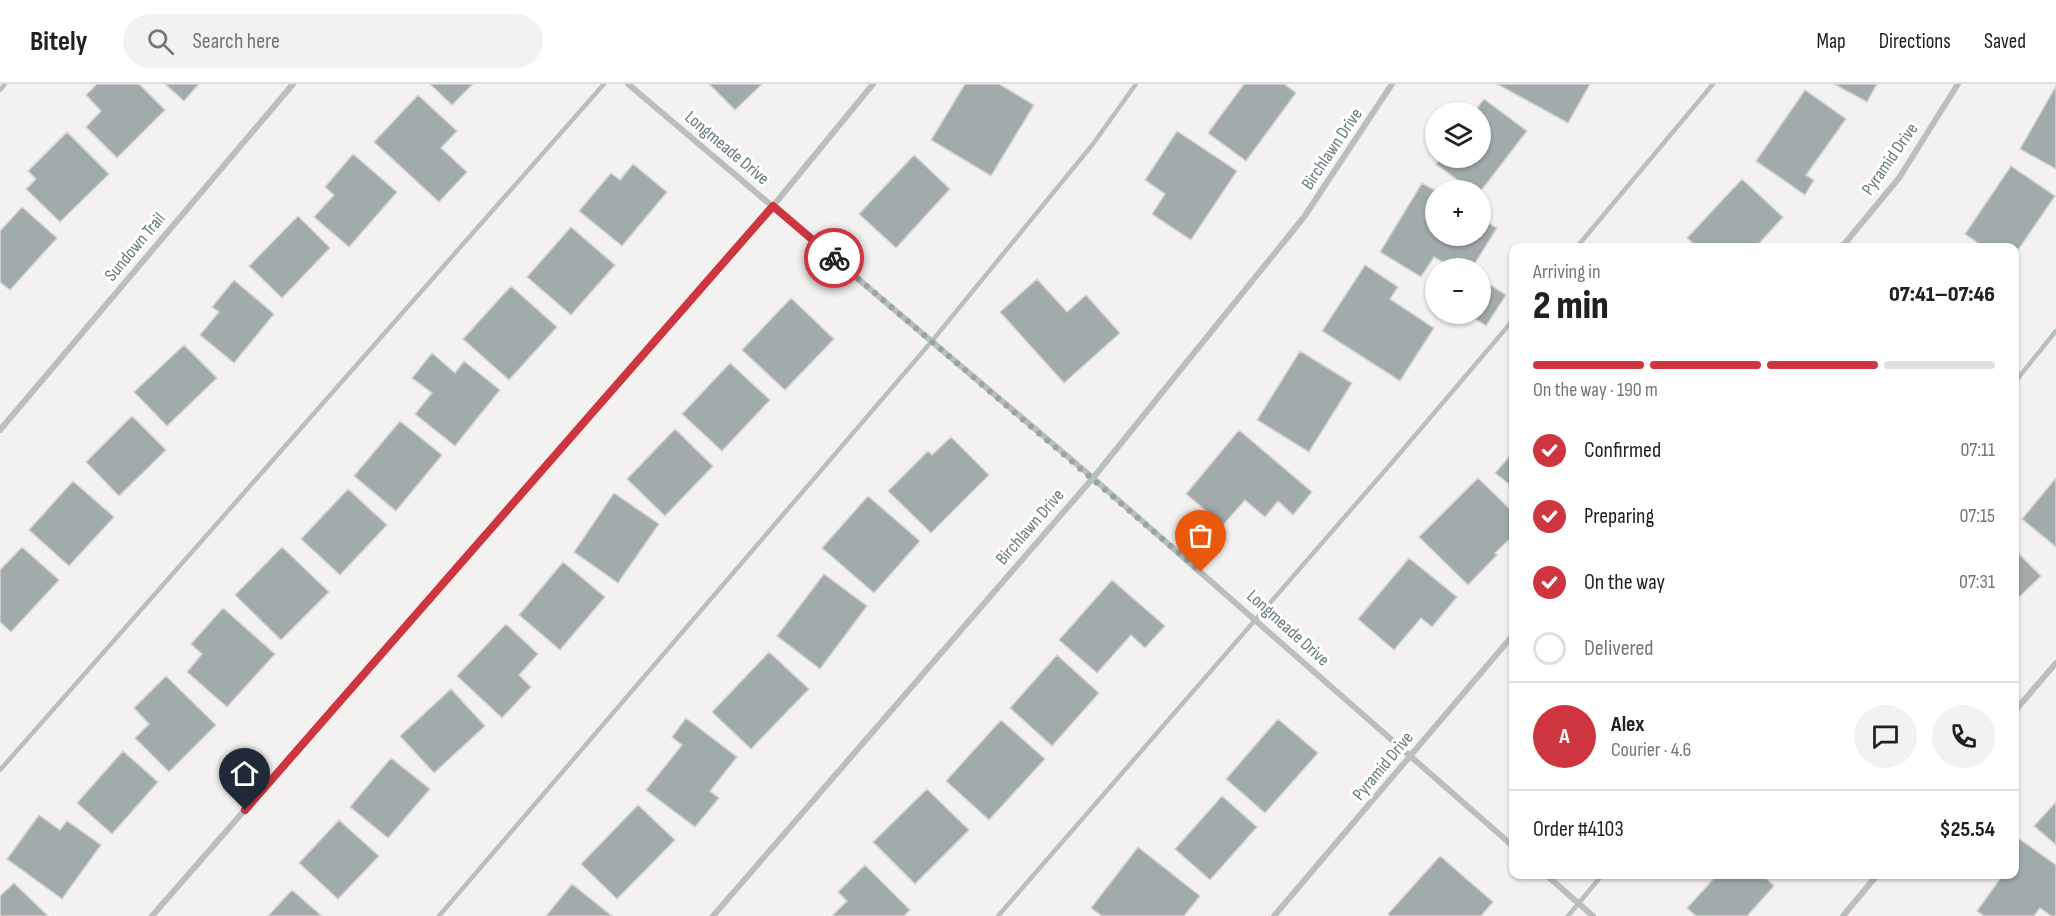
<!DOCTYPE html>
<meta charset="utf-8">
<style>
:root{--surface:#fff;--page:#f2f2f2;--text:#202124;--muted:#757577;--line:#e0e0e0;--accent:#ce353e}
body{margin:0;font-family:"Sofia Sans Condensed",sans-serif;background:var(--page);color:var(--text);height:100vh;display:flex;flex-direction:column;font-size:22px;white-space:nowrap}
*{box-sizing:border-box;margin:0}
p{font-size:20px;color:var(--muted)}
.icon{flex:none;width:33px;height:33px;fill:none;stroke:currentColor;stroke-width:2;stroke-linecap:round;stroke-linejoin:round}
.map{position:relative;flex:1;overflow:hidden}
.side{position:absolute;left:1509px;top:159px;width:510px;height:636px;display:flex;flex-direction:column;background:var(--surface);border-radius:12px;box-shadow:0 2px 4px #0004}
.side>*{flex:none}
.buttons{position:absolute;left:1425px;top:18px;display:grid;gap:12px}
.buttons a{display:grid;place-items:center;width:66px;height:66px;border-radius:50%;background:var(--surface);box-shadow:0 2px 4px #0004;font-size:30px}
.pin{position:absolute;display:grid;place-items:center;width:51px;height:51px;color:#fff;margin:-62px -26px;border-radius:50% 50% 50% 0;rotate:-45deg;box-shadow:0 0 6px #0007}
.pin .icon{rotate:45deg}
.courier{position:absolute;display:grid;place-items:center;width:60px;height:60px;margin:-30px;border:4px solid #ce353e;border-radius:50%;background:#fff;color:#222;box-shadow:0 2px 8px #0007}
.headline em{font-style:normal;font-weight:800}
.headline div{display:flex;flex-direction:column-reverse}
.headline{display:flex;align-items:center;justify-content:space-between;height:102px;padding:0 24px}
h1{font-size:39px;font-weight:800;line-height:45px}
.bar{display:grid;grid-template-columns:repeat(4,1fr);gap:9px 6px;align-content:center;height:72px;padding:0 24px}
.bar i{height:8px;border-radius:4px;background:var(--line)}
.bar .on{background:var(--accent)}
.bar p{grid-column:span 4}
.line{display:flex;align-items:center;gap:15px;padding:0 24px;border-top:2px solid var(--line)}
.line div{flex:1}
.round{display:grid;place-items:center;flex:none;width:63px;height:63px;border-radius:32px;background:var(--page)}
ol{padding:0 24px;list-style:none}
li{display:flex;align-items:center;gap:18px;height:66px}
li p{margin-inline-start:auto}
li .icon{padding:6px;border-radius:50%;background:var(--accent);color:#fff;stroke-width:4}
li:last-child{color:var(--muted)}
li i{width:33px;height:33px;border:3px solid var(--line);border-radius:50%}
header{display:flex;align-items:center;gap:36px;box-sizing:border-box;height:84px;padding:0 30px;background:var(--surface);border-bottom:2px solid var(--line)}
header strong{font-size:28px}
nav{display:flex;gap:33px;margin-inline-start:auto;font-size:21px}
.search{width:420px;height:54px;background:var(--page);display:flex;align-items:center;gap:15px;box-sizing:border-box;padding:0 21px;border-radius:33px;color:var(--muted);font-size:22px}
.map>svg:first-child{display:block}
.building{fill:#a1abac;stroke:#d5d4d3;stroke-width:1.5}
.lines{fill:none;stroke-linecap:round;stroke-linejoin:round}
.service{stroke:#b9bfc0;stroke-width:4.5}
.minor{stroke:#b9bfc0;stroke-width:6}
.done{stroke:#97a4a5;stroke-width:6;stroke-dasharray:0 10.8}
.route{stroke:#ce353e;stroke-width:8}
.labels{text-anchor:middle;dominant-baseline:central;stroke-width:6;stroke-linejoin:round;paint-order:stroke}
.street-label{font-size:18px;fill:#667a7d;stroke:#fff}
</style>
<header>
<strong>Bitely</strong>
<div class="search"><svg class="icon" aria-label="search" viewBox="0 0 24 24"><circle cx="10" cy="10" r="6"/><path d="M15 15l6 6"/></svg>Search here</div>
<nav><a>Map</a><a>Directions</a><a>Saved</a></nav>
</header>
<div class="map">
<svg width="2056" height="832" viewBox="0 0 2056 832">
<rect width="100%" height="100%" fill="#f3f2f0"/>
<path class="building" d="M97 0H139L165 26 117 74 86 43 101 27 86 11Z
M165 0H199L184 17Z
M430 0H473L452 21Z
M709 0H762L735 26Z
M965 0H999L1034 21 991 92 931 56Z
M1244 0H1284L1296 9 1246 77 1208 49Z
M1497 0H1590L1568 39Z
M1834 0H1877L1867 18Z
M2056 2V85L2020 65Z
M1805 6 1846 35 1806 91 1814 96 1805 111 1756 77Z
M418 11 457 47 441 64 467 88 439 118 374 58Z
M1484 15 1527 47 1480 108V106H1471L1436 80 1441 74H1480V28H1474Z
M1177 47 1237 87 1191 156 1152 130 1165 110 1145 96Z
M67 48 109 90 60 138 26 105 36 95 28 87Z
M353 70 397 108 349 163 314 133 334 111 325 103Z
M914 71 950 105 896 164 859 130Z
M633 80 667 108 622 162 579 127 611 89 620 96Z
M2011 82 2055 112 2014 172V164H1985L1965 150Z
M1742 95 1783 133 1755 164H1698L1687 154Z
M1422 99 1436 107V152H1480V134L1497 144 1472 184H1453L1434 173 1421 193 1380 168Z
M22 123 57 154 10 206 0 198V147Z
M298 132 330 164 282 214 249 182Z
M571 143 615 181 571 231 527 193Z
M1365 181 1398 203 1390 215 1434 244 1400 297 1322 247Z
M1480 194 1506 211 1486 242 1467 230H1480Z
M1037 195 1067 228 1086 211 1120 249 1064 299 1000 228Z
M234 196 274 230 234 279 200 251 219 228 212 223Z
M511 202 557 243 509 296 463 255Z
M791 214 834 255 785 306 742 266Z
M184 261 217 294 167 342 134 308Z
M1300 267 1352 299 1309 368 1257 336Z
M432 269 455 289 464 277 500 306 455 362 415 330 432 309 412 294Z
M730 279 770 316 722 367 682 330Z
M132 332 166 366 119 412 86 378Z
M400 337 442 371 396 427 354 392Z
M675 345 713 382 665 432 627 395Z
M1239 346 1312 408 1293 431 1278 417 1265 433 1245 416 1223 441 1186 410Z
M951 353 989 391 931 449 888 407 928 367 932 371Z
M1514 367V404L1495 389Z
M1478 394 1514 429V451L1495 469 1497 471 1468 501 1419 453Z
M2056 394V463L2022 435Z
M73 397 114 433 69 482 29 446Z
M348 405 387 441 340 491 301 455Z
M614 409 659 440 618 499 574 468Z
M868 412 920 457 874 509 822 464Z
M22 463 59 496 11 548 0 538V486Z
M282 463 329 508 281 556 235 511Z
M2014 465 2041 492 2014 518Z
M1409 474 1457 513 1432 543 1421 534 1394 566 1358 535Z
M563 478 605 513 560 566 519 531Z
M824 490 867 522 820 585 777 552Z
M1112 496 1165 542 1145 564 1131 551 1097 589 1059 556Z
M223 524 275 570 227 623 187 588 202 570 191 560Z
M506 540 538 570 519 591 531 603 502 634 457 592Z
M769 568 809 605 751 665 712 628Z
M1057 571 1099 609 1052 662 1010 624Z
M166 592 216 641 169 688 135 654 149 640 134 624Z
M451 605 485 642 434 689 400 652Z
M686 634 737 673 710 707 719 714 695 743 646 706 682 661 672 653Z
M1278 635 1318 669 1265 729 1226 695Z
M1001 636 1045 675 989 736 946 697Z
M123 667 158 698 112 750 77 719Z
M391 674 430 705 388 754 350 723Z
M927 705 969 746 915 800 873 758Z
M1222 712 1257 743 1210 796 1175 765Z
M2056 718V761L2034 742Z
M638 721 675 756 617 815 581 780Z
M39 731 60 746 67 737 101 761 62 815 7 775Z
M339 736 379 772 338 815 299 779Z
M2018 754 2056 781V832H2051L2040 824 2034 832H1984L1977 827 2002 792 2000 790H2014V759Z
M1138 763 1200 812 1184 832H1102L1091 824Z
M1440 772 1493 818 1481 832H1390L1388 830Z
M865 781 910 826 904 832H832L847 817 838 808Z
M1718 790H1762L1774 802 1747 832H1696L1687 824Z
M14 799 48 832H0V812Z
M572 800 612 832H546Z
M292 806 322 832H268Z"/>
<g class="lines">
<path class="service" d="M0 6 5 0
M1576 164 1713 0
M2014 299 2056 247
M0 686 604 0
M439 832 932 257 1093 60 1136 0
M998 832 1395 375 1514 235
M1568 832 1603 790"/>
<path class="minor" d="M628 0 1093 394 1514 763
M1841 164 1899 94 1958 0
M0 346 293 0
M2014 628 2056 579
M1545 790 1593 832
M152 832 773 122 873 0
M713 832 1093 394 1304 133 1392 0
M1274 832 1514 550
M1843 832 1878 790"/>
</g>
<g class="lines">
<path class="done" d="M834 174 1201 488"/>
<path class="route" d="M245 726 773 122 834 174"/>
</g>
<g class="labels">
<g class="street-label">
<text transform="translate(727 64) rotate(40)">Longmeade Drive</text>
<text transform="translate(1332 65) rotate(-56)">Birchlawn Drive</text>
<text transform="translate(1890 75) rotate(-55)">Pyramid Drive</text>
<text transform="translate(135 163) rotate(-50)">Sundown Trail</text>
<text transform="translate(1030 443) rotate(-49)">Birchlawn Drive</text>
<text transform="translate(1288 544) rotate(42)">Longmeade Drive</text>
<text transform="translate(1383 682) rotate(-50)">Pyramid Drive</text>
</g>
</g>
</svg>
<div class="buttons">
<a><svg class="icon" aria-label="layers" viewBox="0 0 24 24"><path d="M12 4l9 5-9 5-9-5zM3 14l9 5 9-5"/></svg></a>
<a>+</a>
<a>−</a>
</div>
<div class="pin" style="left:1201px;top:488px;background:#ea580c"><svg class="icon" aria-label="bag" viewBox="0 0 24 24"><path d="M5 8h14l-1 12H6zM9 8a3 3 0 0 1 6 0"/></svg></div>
<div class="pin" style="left:245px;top:726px;background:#1f2937"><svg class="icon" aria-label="home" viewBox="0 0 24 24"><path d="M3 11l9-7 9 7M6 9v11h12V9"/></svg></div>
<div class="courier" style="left:834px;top:174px"><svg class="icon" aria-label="bike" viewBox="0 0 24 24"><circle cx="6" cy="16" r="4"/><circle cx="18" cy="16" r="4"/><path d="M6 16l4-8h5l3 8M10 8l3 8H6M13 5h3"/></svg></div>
<section class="side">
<div class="headline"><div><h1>2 min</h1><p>Arriving in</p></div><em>07:41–07:46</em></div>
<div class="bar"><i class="on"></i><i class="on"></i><i class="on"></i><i></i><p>On the way · 190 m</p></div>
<ol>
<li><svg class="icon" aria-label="check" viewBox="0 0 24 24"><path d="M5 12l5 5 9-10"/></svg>Confirmed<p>07:11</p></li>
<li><svg class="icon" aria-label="check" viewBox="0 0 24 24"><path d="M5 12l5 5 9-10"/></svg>Preparing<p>07:15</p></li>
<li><svg class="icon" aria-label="check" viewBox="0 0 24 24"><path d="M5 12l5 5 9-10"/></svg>On the way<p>07:31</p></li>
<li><i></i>Delivered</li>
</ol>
<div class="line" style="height:108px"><b class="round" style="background:var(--accent);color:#fff">A</b><div><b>Alex</b><p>Courier · 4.6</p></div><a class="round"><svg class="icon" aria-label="chat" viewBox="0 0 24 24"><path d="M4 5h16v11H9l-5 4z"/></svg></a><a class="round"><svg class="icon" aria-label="phone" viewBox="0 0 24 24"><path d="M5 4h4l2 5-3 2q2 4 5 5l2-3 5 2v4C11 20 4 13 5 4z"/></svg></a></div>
<div class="line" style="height:78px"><div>Order #4103</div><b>$25.54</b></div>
</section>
</div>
